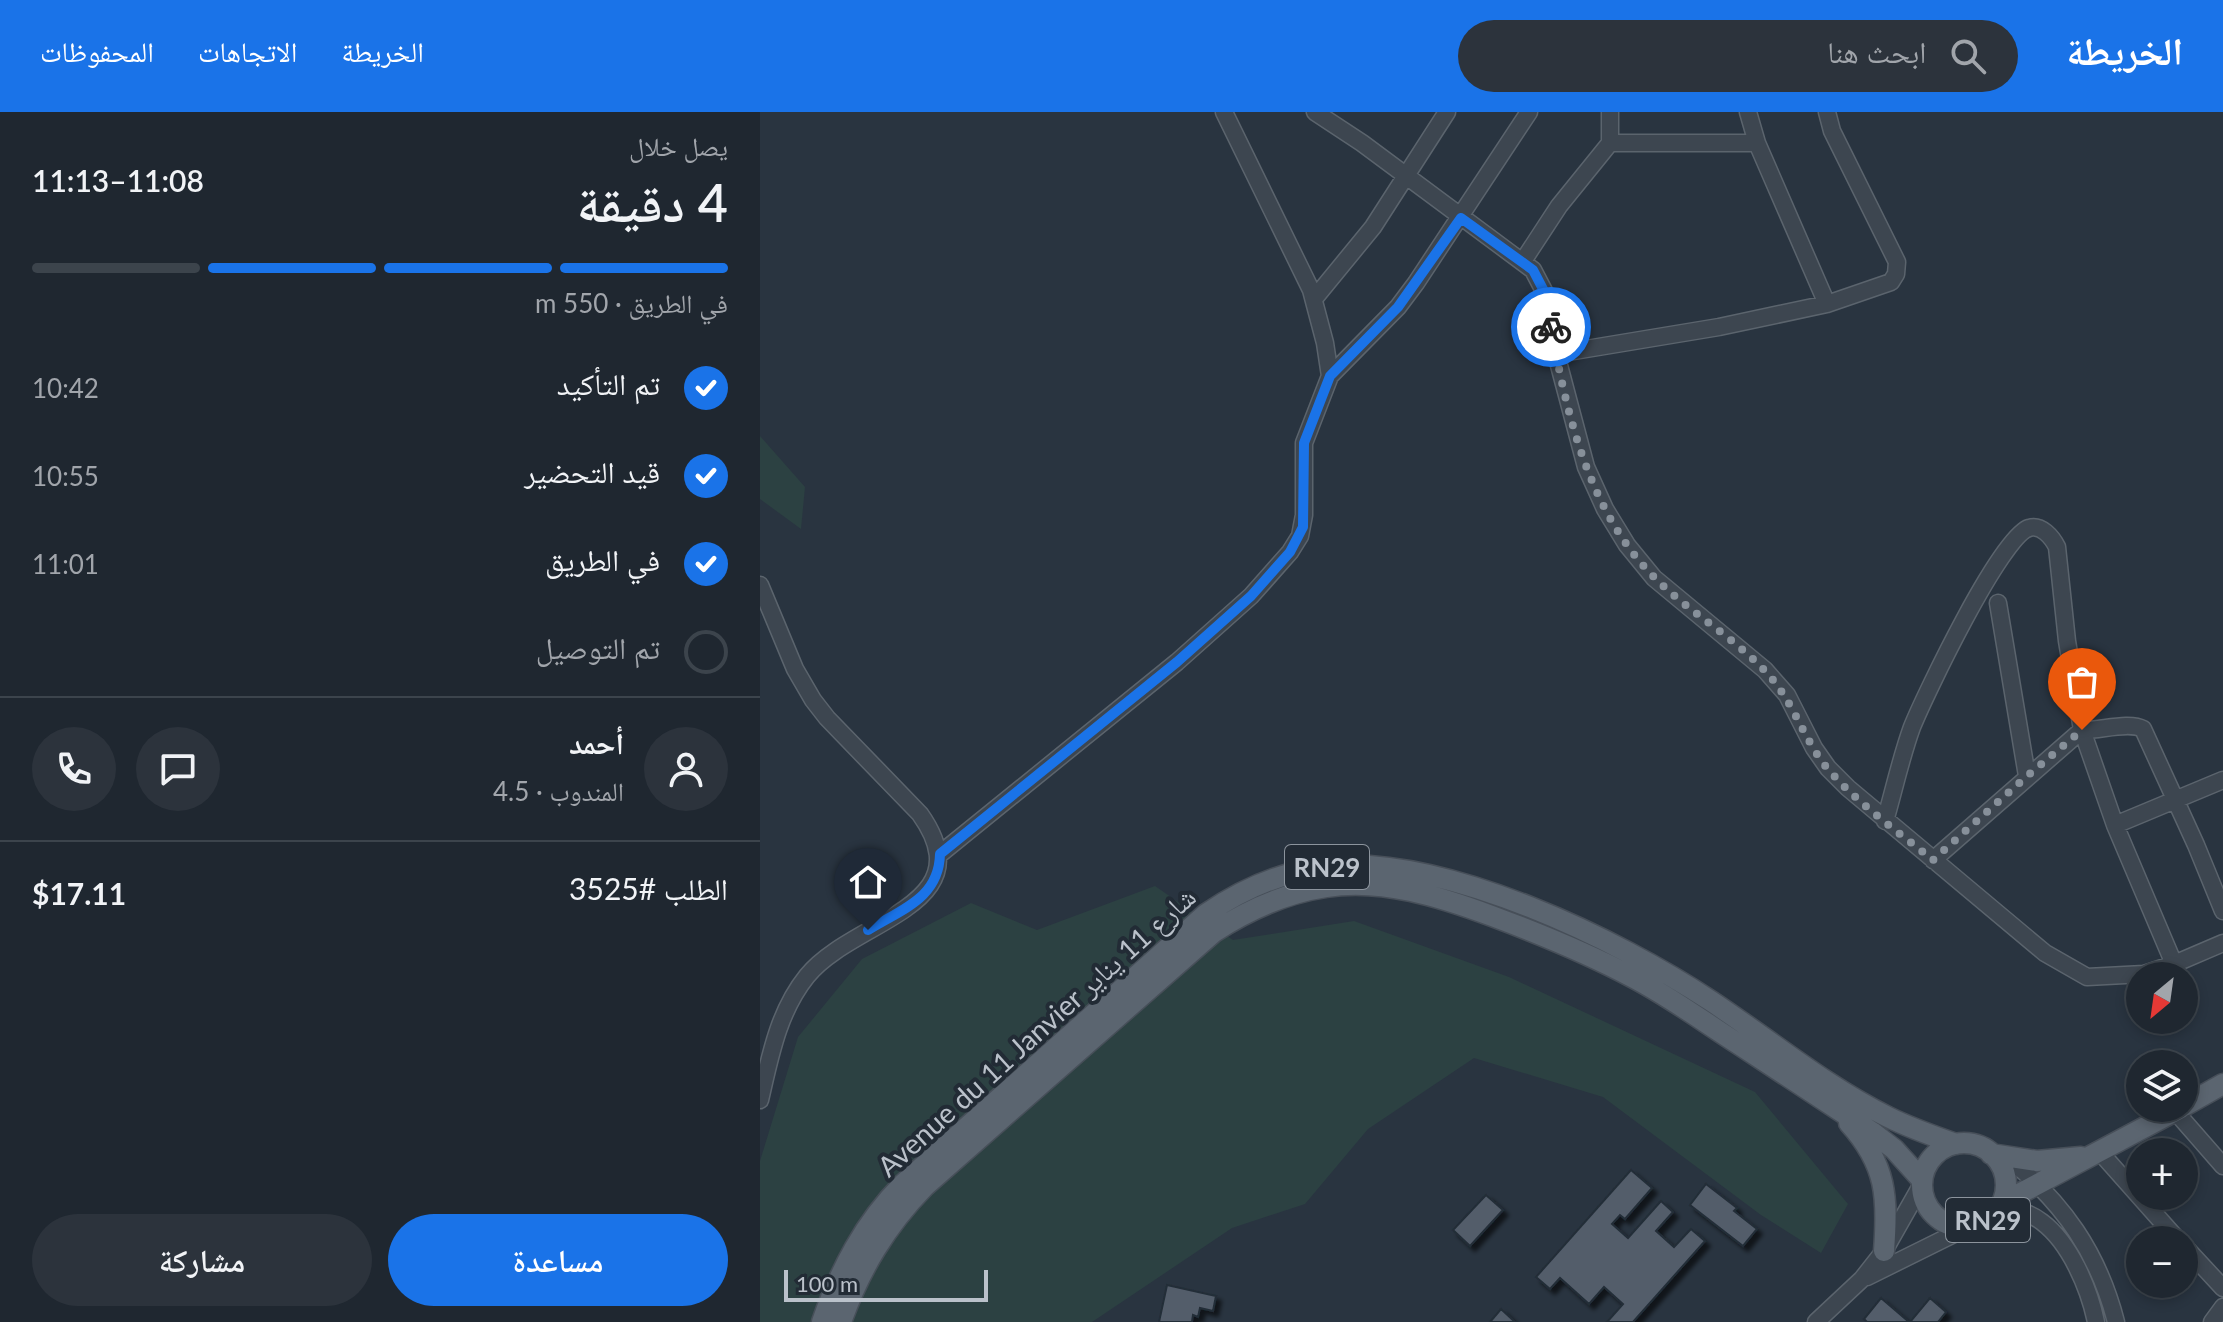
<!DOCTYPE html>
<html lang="ar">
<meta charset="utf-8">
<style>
:root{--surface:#1f2730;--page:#2c333c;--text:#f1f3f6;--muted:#a1a5ab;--line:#3c444c;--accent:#1a73e8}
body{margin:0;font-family:Lato,"Noto Naskh Arabic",sans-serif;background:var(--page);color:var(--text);direction:rtl;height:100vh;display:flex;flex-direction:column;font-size:30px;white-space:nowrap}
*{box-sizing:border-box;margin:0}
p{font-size:26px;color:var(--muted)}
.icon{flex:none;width:44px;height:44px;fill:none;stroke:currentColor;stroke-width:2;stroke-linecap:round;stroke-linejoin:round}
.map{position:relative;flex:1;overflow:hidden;direction:ltr}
.panel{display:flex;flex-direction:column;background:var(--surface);width:760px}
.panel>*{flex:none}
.needle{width:52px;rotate:209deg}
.tools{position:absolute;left:1366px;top:850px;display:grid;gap:16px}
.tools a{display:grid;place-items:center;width:72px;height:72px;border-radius:50%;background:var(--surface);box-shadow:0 4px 12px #0003,0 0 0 2px var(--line);font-size:40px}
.scale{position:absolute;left:24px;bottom:20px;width:204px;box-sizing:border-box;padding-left:8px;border:4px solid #bac1ca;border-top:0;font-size:22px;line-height:28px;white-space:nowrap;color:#bac1ca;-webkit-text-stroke:6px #222b35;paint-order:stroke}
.pin{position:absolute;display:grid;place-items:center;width:68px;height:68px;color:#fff;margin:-82px -34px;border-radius:50% 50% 50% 0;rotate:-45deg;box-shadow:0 0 8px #0007}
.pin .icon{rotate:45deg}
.courier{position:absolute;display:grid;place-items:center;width:80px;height:80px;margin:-40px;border:6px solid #1a73e8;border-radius:50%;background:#fff;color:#222;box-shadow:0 2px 10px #0007}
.overview em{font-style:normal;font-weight:600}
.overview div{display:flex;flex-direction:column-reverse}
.overview{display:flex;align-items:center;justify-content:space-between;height:136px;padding:0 32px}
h1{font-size:52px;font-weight:600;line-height:60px}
.bar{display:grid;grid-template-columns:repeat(4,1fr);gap:12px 8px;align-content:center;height:96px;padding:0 32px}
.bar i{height:10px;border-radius:6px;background:var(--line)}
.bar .on{background:var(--accent)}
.bar p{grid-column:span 4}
.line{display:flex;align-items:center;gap:20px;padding:0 32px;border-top:2px solid var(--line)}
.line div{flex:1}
.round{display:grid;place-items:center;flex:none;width:84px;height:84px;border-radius:42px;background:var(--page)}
ol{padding:0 32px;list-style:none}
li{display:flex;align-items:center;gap:24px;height:88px}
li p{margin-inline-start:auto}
li .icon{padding:8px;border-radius:50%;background:var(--accent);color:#fff;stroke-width:4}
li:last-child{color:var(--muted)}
li i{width:44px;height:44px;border:4px solid var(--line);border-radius:50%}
.cta{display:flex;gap:16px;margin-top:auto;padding:16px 32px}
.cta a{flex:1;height:92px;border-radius:48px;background:var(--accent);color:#fff;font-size:32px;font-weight:600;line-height:92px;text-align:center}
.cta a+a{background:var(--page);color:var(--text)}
header{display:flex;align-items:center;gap:48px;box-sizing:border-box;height:112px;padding:0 40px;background:var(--accent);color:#fff}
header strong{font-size:38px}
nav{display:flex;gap:44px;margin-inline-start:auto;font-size:28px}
.search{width:560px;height:72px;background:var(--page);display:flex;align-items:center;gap:20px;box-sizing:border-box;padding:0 28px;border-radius:44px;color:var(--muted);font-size:30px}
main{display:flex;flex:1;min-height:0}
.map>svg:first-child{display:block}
.green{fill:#2c4142}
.building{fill:#535d6b;stroke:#242d37;stroke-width:2;filter:url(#shadow)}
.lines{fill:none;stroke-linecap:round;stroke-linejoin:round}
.minor-casing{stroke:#5b646d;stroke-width:19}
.major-casing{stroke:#474f59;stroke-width:23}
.minor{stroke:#3d4650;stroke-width:16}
.major{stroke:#5b6570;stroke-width:20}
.done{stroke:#87909a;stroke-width:8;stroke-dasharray:0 14.4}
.route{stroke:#1a73e8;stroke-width:10}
.labels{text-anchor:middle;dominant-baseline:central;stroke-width:8;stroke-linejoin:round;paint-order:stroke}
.shield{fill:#222b35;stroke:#8c949d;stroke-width:2}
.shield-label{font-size:26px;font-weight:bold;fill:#bac1ca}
.street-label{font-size:28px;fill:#bac1ca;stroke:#222b35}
</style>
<header>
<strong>الخريطة</strong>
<div class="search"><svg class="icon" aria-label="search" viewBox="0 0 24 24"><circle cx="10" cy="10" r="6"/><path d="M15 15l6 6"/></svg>ابحث هنا</div>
<nav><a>الخريطة</a><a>الاتجاهات</a><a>المحفوظات</a></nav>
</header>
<main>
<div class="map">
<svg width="1463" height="1210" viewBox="0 0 1463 1210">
<defs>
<filter id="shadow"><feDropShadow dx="5" dy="5" stdDeviation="2" flood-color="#0009"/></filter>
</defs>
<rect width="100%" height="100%" fill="#293440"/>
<path class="green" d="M0 324 45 375 41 417 0 387Z
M395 774 473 828 594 809 749 865 995 980 1088 1092 1061 1141 1001 1103 843 985 714 946 608 1017 545 1092 472 1116 332 1210H0V1049L38 925 102 847 211 791 277 818Z"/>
<path class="building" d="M871 1058 892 1076 865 1107 860 1103 852 1112 868 1126 901 1089 913 1100 896 1119 914 1135 931 1117 945 1129 873 1210H847L863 1192 844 1175 829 1192 800 1166 790 1177 776 1165Z
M946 1072 977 1096 974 1099 997 1117 983 1134 930 1093Z
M726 1083 743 1098 710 1134 693 1118Z
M407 1173 456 1184 453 1199 440 1196 438 1205 433 1203 432 1210H399Z
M1121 1186 1149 1210H1107L1104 1207Z
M1170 1186 1186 1200 1178 1210H1150Z
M741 1197 755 1210H730Z"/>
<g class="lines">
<g class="minor-casing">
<path id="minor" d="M555 0 602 31 773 158 784 179 796 242 826 355 845 397 867 433 894 466 1005 558 1027 583 1054 636 1068 656 1088 676 1285 841 1327 865 1384 862 1414 852 1463 831
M988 0 997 31 1067 192
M850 31H997
M763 149 799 94 850 31V0
M554 187 613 115 687 0
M796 242 959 215 1067 192 1131 170 1136 162 1137 150 1072 19 1067 0
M570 264 638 195 656 171 769 0
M0 473 35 557 53 588 67 606 160 702C226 795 93 807 47 864 18 900 10 945 0 988
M1238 491 1267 664
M1125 709C1134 678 1141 645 1152 615 1165 583 1241 424 1269 416 1281 412 1292 425 1297 435L1307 529 1322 618 1355 713 1414 852
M1355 713 1463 668
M180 742 417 550 491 484 530 440 540 424 544 403V331L570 264 565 231 551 178 464 0
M1173 748 1322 618C1339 619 1369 609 1383 617L1436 733 1463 799
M1415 999 1463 1054
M1339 1039 1418 1128
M1248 1046C1303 1091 1338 1140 1356 1210
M1240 1095C1255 1097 1269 1100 1282 1110 1310 1131 1329 1176 1336 1210
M1424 1134 1463 1176
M1107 1165 1208 1115
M1056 1210 1102 1167 1124 1139 1162 1072
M1452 1210 1463 1195"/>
</g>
<g class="major-casing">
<path id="major" d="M1424 994 1463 972
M1089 1011C1127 1053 1128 1086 1124 1139
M1162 1073a42 42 0 1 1 84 0a42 42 0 1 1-84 0Z
M1231 1042 1277 1049 1321 1045
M1242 1091 1421 996
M62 1210C80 1158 104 1111 143 1072L446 802C484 776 528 757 575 754 689 746 857 827 951 889 1010 928 1065 974 1128 1005 1150 1016 1173 1024 1196 1032
M81 1210C100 1157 126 1114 165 1074L454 820C488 798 526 781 566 775 622 766 681 785 732 804 780 822 827 841 872 865 909 884 944 910 980 933 1024 962 1068 991 1112 1020L1134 1037 1162 1068"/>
</g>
<use href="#minor" class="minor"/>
<use href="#major" class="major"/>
</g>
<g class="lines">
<path class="done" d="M791 215C807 304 830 404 898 469 931 501 973 525 1005 559 1034 589 1042 625 1067 656 1097 691 1137 719 1173 748L1267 664 1322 618"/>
<path class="route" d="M108 818C142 797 179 786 180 742L417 550 491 484 530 440 543 415 544 331 570 264 638 195 701 106 773 158 784 179 791 215"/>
</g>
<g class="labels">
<g class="shield">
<rect x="525" y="733" width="84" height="44" rx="6"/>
<rect x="1186" y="1086" width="84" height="44" rx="6"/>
</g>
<g class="shield-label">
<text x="567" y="755">RN29</text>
<text x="1228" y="1108">RN29</text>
</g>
<g class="street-label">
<text transform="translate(276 919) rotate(-42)">Avenue du 11 Janvier شارع 11 يناير</text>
</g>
</g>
</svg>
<div class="tools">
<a><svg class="needle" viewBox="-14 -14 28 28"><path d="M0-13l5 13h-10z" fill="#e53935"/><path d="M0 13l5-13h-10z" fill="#a1a5ab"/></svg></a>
<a><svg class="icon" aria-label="layers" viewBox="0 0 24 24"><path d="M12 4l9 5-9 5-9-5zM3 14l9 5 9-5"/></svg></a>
<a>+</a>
<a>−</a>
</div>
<div class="scale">100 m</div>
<div class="pin" style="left:1322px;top:618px;background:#ea580c"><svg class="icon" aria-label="bag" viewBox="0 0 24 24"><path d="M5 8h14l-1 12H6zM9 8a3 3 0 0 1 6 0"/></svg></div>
<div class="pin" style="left:108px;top:818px;background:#1f2937"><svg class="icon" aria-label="home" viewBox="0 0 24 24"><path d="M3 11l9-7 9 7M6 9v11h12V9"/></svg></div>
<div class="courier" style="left:791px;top:215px"><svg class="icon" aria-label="bike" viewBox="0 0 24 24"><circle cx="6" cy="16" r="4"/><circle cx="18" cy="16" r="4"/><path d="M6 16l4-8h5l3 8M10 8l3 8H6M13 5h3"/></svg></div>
</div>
<section class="panel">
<div class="overview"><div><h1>4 دقيقة</h1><p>يصل خلال</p></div><em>11:08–11:13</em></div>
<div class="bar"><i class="on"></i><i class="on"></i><i class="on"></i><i></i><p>في الطريق · 550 m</p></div>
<ol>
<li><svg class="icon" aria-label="check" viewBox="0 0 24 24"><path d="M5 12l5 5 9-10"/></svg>تم التأكيد<p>10:42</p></li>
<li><svg class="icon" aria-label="check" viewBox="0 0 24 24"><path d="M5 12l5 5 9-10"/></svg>قيد التحضير<p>10:55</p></li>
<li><svg class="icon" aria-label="check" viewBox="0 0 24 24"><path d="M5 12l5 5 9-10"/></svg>في الطريق<p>11:01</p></li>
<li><i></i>تم التوصيل</li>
</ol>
<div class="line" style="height:144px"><a class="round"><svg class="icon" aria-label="person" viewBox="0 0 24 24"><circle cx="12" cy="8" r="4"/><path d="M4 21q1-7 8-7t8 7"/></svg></a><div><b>أحمد</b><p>المندوب · 4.5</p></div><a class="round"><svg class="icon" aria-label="chat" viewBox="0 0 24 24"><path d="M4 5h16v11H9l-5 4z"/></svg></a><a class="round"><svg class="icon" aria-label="phone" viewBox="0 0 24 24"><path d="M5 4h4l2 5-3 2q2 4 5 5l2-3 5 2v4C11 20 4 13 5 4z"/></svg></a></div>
<div class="line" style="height:104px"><div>الطلب #3525</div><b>$17.11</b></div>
<div class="cta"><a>مساعدة</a><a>مشاركة</a></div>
</section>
</main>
